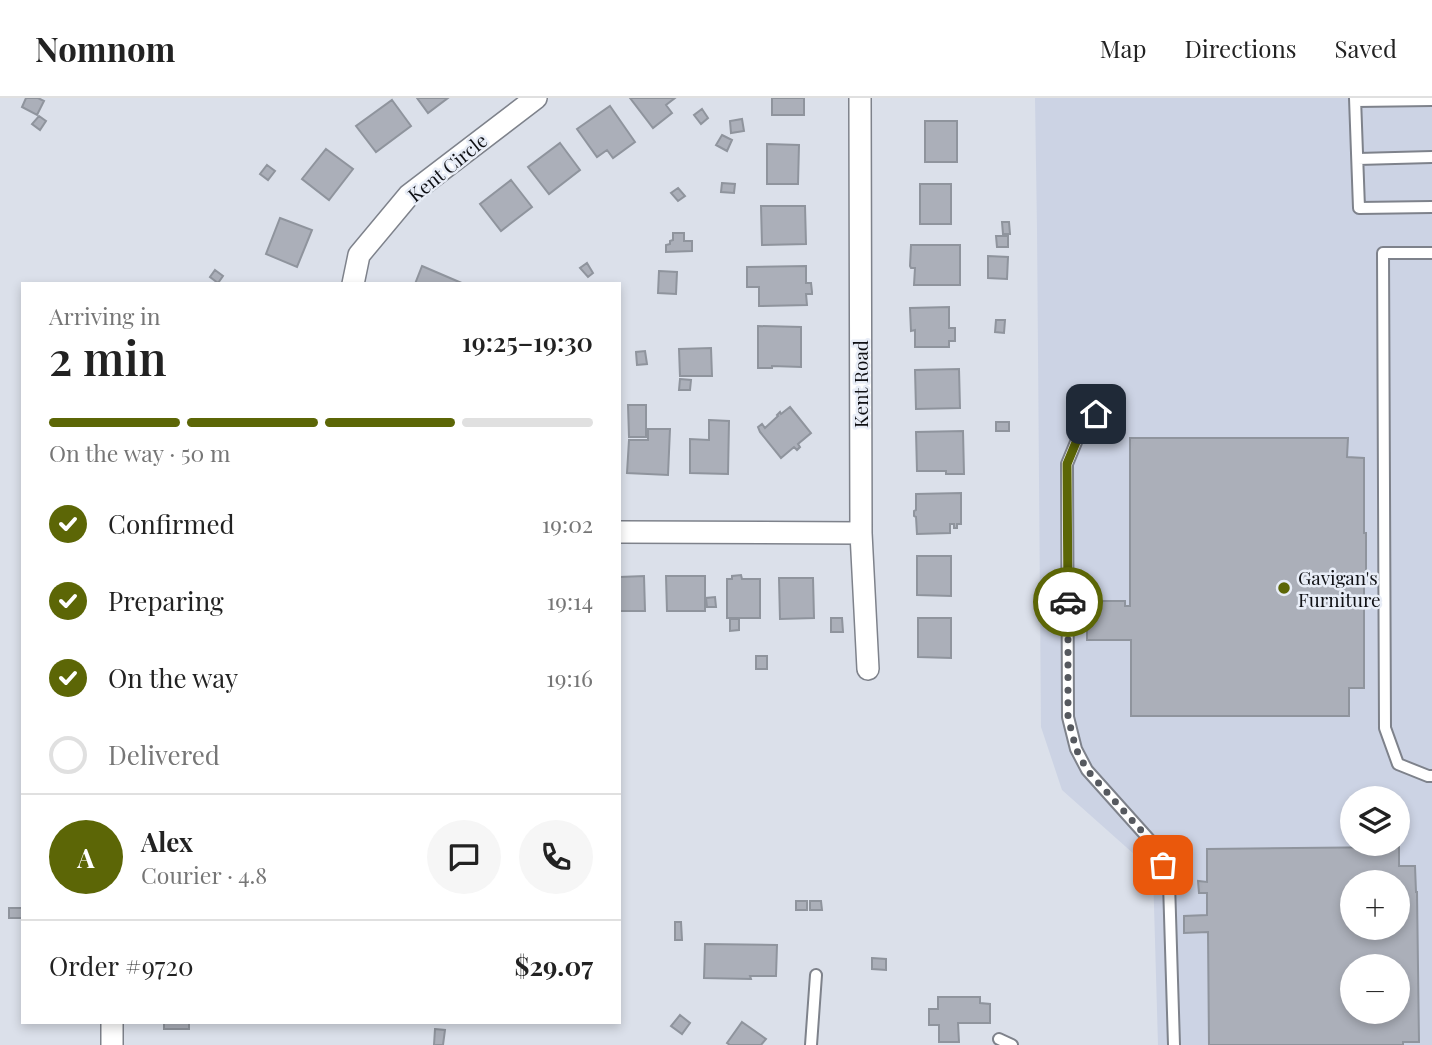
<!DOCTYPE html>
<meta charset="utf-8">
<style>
:root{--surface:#fff;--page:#f6f6f6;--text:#222;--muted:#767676;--line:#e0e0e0;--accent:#5c6606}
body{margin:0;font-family:"Playfair Display",serif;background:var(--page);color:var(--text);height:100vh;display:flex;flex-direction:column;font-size:26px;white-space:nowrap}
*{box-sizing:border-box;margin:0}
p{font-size:23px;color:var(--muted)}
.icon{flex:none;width:38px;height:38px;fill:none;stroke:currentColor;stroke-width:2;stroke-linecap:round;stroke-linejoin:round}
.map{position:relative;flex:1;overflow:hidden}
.panel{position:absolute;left:21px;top:184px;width:600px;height:742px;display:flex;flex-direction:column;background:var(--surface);border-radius:0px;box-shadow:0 4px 10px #0003}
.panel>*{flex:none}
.tools{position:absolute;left:1340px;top:688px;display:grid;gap:14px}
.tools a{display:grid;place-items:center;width:70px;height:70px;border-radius:50%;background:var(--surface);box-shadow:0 4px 10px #0003;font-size:35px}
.pin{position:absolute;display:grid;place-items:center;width:60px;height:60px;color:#fff;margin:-30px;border-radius:14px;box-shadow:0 4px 10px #0006}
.courier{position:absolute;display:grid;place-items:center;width:70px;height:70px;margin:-35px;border:5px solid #5c6606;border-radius:50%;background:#fff;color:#222;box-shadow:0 2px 9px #0007}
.overview em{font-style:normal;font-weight:600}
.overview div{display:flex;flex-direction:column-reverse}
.overview{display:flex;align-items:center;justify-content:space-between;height:119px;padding:0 28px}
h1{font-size:46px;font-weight:600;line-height:52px}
.bar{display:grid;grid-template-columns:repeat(4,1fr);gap:10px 7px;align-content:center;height:84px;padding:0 28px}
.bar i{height:9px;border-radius:5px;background:var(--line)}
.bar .on{background:var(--accent)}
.bar p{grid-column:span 4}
.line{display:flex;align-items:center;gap:18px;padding:0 28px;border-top:2px solid var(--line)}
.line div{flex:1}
.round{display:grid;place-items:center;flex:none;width:74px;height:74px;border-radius:37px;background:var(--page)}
ol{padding:0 28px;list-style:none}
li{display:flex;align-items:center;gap:21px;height:77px}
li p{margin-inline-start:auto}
li .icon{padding:7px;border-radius:50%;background:var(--accent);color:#fff;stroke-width:4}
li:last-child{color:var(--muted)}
li i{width:38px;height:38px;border:4px solid var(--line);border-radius:50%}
header{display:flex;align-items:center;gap:42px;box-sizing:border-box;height:98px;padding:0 35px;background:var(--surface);border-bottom:2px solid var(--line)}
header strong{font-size:33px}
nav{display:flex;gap:38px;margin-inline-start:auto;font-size:24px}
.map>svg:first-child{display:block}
.built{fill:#ccd3e4;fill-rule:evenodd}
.building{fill:#abafb9;stroke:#8f949d;stroke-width:2;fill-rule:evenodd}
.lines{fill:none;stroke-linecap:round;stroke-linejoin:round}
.service-casing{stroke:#7e828b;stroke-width:14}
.minor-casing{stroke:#7e828b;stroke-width:24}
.service{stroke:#fff;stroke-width:10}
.minor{stroke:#fff;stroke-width:21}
.done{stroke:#56595f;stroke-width:7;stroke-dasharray:0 12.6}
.route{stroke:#5c6606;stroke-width:9}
.poi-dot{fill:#5c6606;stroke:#e8edf7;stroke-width:2.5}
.labels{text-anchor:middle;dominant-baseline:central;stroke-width:5;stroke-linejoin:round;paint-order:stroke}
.street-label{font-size:19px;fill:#0f1014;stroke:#e8edf7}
.poi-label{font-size:19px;fill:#0f1014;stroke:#e8edf7;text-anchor:start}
</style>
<header>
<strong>Nomnom</strong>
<nav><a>Map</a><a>Directions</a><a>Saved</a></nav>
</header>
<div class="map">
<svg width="1432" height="947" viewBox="0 0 1432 947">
<rect width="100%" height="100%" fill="#dbe0ea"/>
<path class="built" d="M1035 0H1432V947H1158L1153 773 1062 692 1041 629 1037 131ZM1353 700H1398V746H1353ZM1353 784H1398V830H1353ZM1353 868H1398V914H1353Z"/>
<path class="building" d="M26 0H38L44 3 37 17 22 9Z
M417 0H448L428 15Z
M630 0H675L666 7 672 15 653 30Z
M772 0H804V17H772Z
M392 2 411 28 376 54 356 28Z
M610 8 635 44 613 60 607 52 597 59 577 31Z
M702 11 708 20 701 26 694 17Z
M39 18 46 23 40 32 32 26Z
M742 21 744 33 731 35 730 23Z
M925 23H957V64H925Z
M722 37 732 42 727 53 716 47Z
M560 45 580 72 549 96 528 69Z
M767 46 799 47 798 86H767Z
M326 51 353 71 329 102 302 81Z
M267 67 275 73 268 82 260 76Z
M511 82 532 109 501 133 480 106Z
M722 85 735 86 734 95 721 94Z
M920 86H951V126H920Z
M678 90 685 98 678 103 671 95Z
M761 108H805L806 146 762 147Z
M280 120 312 132 297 169 266 156Z
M1002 124H1009L1010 136H1003Z
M673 135H684V143H692V153L666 154V147L670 146V143L673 142Z
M996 138H1008V149H997Z
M911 147H960V187H914L915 170H911L910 168Z
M988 158 1008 159 1007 181 988 180Z
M587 165 593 175 588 179 580 170Z
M422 168 464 186H415Z
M806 168V185H811L812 194V196H806L807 207 759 208V189H747V169Z
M215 172 223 178 218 185 210 179Z
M659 173 677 174 676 196 658 195Z
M949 209V230H955V243H949V249H915V232L911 233 910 210Z
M996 222H1005L1004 235 995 234Z
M758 228 801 229V269L772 268V270H758Z
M711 250 712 278H680L679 251Z
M645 253 647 266 637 267 636 254Z
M959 271 960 310 916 311 915 272Z
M680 281 691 282 690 292H679Z
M628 307H646V339H629Z
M790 309 811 335 798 346 800 349 797 352 794 349 781 360 760 334 758 329 762 326 765 330 778 318 777 317 780 314 781 316Z
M709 322 729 323 728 376 690 375V341L709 342Z
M996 324H1009V333H996Z
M648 331H670L668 377 627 375 629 342H648Z
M963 333 964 376H946V373H917L916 334Z
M1130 340H1348L1347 359 1364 360V435H1366V475H1364V590H1349V618H1131V542H1087V508H1090V503H1125V508H1130Z
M961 395V426H957V430H954V426H950V435L917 436 916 419 914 418V413L916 412V396Z
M917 458H951V498L917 497Z
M741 477 742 481H760V520H727V481H732V478Z
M644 478 645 513H620V479Z
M666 478H705V513H667Z
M779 480H813L814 520 780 521Z
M715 499 716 509H707L706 500Z
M831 520H842L843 534H831Z
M918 520H951V560L918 559Z
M730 521H739V532L730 533Z
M756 558H767V571H756Z
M1399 749V768H1415L1416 794H1417L1419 944H1403V947H1209L1208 834 1184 835V818L1207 817V795H1199L1198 783 1207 784V751ZM1353 784H1398V830H1353ZM1353 868H1398V914H1353Z
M796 803H807V812H796Z
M810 803H821L822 812H810Z
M9 810H23V820H9Z
M675 824H681L682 842H675Z
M705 846 777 847 776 878H750L751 881 704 880Z
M872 860 886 861V872L872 871Z
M938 899H980V905L990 906V925H958L959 944H939V927H929V911H938Z
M680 917 690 925 682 936 671 928Z
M164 924H189V931H164Z
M742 924 766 941 761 947H730L727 945Z
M435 931 445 932 443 947H434Z"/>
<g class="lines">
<g class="service-casing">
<path id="service" d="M1355 0 1359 110 1432 109
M1356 3 1432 2
M1358 61 1432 59
M1432 155H1383L1385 630 1398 666 1428 678H1432
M1096 316 1079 337 1067 366 1068 619 1076 651 1087 672 1156 749 1169 785 1174 947
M999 941 1012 947
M811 947 816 877"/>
</g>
<g class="minor-casing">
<path id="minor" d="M860 0 861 435 868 571
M353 186 359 157 409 97 536 0
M620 434 861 435
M112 947V924"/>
</g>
<use href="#service" class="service"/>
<use href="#minor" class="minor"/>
</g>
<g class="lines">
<path class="done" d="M1068 504V619L1076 651 1087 672 1156 749 1163 767"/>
<path class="route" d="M1068 504 1067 366 1079 337 1096 316"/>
</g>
<circle class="poi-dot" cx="1284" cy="490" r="7"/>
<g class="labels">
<g class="street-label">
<text transform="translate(447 69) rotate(-39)">Kent Circle</text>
<text transform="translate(860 286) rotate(-90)">Kent Road</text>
</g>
<g class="poi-label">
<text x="1298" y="479">Gavigan's<tspan x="1298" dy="22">Furniture</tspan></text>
</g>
</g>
</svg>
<div class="tools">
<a><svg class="icon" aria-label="layers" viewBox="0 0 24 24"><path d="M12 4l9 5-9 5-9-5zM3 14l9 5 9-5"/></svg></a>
<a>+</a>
<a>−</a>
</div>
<div class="pin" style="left:1163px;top:767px;background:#ea580c"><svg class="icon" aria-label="bag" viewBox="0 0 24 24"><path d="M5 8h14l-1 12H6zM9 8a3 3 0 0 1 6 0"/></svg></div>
<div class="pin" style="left:1096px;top:316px;background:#1f2937"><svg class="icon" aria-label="home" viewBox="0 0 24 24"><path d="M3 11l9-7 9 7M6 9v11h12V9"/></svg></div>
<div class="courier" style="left:1068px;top:504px"><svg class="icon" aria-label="car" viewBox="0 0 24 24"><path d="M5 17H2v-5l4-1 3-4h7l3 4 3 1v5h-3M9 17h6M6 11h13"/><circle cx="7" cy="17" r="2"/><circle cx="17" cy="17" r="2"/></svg></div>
<section class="panel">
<div class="overview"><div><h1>2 min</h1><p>Arriving in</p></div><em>19:25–19:30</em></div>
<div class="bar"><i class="on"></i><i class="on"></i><i class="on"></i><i></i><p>On the way · 50 m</p></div>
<ol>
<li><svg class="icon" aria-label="check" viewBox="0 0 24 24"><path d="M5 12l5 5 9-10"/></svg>Confirmed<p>19:02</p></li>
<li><svg class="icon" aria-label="check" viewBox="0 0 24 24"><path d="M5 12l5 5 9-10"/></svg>Preparing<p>19:14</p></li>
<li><svg class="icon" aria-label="check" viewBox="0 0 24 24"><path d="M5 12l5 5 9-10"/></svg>On the way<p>19:16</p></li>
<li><i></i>Delivered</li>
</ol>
<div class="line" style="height:126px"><b class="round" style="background:var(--accent);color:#fff">A</b><div><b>Alex</b><p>Courier · 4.8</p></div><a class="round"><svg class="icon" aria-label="chat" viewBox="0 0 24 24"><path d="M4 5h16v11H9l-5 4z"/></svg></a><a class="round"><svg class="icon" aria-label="phone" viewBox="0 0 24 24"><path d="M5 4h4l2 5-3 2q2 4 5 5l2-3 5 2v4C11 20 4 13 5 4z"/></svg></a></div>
<div class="line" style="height:91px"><div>Order #9720</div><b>$29.07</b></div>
</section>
</div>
